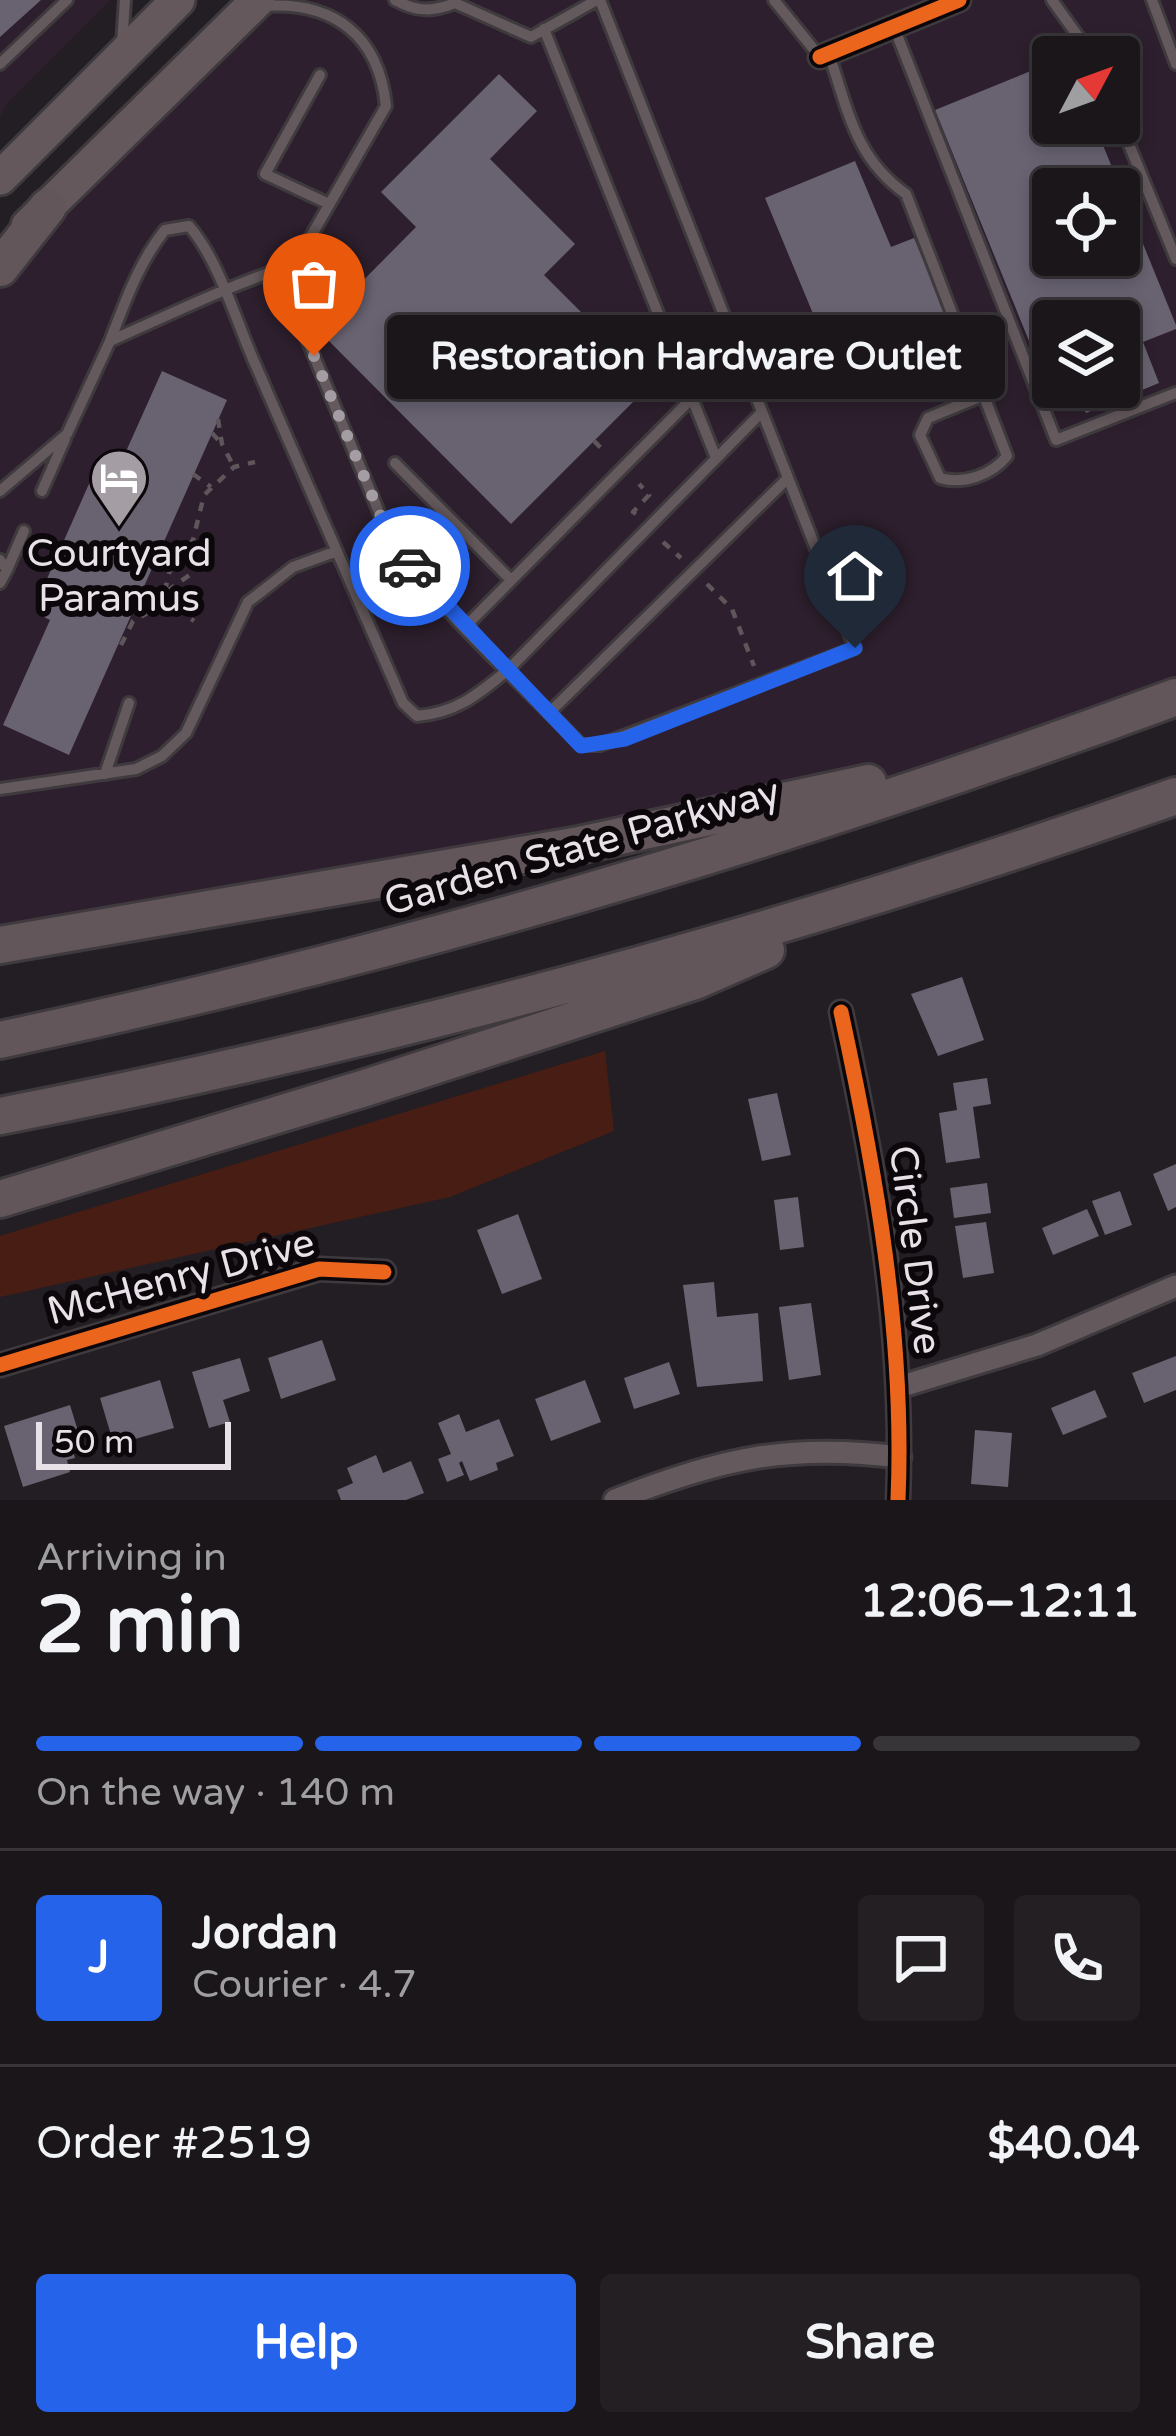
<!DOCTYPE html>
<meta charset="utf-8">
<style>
:root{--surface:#1a161a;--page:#231f23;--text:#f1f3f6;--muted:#9f9fa2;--line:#383539;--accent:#2563eb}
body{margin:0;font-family:"Varela Round",sans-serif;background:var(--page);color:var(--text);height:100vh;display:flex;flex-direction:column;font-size:45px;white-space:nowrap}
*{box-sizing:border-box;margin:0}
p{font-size:39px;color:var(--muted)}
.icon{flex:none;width:66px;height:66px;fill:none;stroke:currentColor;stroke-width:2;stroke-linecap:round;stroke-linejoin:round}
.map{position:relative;height:1500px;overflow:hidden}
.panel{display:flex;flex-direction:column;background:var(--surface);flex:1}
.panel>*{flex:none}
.needle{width:78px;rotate:49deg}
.controls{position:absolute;left:1032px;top:36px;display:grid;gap:24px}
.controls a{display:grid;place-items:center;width:108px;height:108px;border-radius:12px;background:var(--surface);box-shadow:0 6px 18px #0003,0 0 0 3px var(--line);font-size:60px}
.scale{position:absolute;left:36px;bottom:30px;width:195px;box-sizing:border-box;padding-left:12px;border:6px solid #e9e1e8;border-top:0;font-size:33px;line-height:42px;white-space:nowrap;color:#e9e1e8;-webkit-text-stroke:9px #0c070b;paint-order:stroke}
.pin{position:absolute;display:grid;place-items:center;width:102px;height:102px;color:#fff;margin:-123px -51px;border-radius:50% 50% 50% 0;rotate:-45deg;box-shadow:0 0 12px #0007}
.pin .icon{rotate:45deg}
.courier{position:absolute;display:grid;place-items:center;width:120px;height:120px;margin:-60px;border:9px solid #2563eb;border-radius:50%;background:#fff;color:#222;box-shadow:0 3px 15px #0007}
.bubble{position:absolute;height:84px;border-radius:12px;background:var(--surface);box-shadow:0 6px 18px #0003,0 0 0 3px var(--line);font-size:39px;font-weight:700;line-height:84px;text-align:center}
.overview em{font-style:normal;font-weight:700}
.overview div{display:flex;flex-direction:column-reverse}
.overview{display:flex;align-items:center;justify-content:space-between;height:204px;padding:0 36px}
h1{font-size:78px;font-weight:700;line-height:90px}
.bar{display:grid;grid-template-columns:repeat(4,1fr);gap:18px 12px;align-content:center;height:144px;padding:0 36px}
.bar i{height:15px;border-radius:9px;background:var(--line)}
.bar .active{background:var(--accent)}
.bar p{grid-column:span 4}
.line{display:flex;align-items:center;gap:30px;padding:0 36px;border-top:3px solid var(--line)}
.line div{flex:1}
.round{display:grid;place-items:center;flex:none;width:126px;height:126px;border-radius:12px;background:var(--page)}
.button{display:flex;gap:24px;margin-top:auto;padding:24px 36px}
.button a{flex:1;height:138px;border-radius:12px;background:var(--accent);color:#fff;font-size:48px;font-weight:700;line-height:138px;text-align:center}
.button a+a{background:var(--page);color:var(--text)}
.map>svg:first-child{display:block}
.built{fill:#2d1f2d;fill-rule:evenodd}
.green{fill:#481d13}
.building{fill:#686271;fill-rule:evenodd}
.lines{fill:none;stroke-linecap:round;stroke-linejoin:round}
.service-casing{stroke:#3e3a3e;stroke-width:16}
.minor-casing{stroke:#3e3a3e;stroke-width:27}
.trunk-casing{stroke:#3e3a3e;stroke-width:39}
.motorway-casing{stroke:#3e3a3e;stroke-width:42}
.path{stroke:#5e565a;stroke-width:4.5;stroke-dasharray:9 9;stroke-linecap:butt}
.service{stroke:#64595c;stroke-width:10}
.minor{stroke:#64595c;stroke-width:21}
.trunk{stroke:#64585c;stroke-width:33}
.motorway{stroke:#63565a;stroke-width:36}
.cycleway-casing{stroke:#0c070b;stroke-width:22}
.cycleway{stroke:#eb651d;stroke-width:15}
.done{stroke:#a49da3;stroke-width:12;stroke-dasharray:0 21.6}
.route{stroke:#2563eb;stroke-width:15}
.labels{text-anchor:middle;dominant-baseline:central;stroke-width:12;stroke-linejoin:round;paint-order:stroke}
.poi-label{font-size:39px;fill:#e9e1e8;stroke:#0c070b}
.street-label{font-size:39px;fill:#e9e1e8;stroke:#0c070b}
</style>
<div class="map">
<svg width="1176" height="1500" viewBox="0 0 1176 1500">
<rect width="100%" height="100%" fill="#231e23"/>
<path class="built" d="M0 0H110L10 100 0 116Z
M258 0H1176V697L1065 738 672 827 0 945V255ZM1053 57H1119V123H1053ZM1053 189H1119V255H1053ZM1053 321H1119V387H1053Z"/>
<path class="green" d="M605 1051 614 1131 450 1197 0 1297V1236Z"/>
<path class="building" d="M0 0H41L0 37Z
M1053 62V123H1094L1176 325V329L1143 342 1159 383 1086 413 1076 387H1119V321H1053V389L1049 390 935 110ZM1053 189H1119V255H1053Z
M499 74 537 111 490 159 575 244 544 275 652 383 511 524 316 328 416 227 381 192Z
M855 161 891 247 914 238 962 351 848 398 765 198Z
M162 371 227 400 69 755 3 725 50 620 40 615 53 585 46 581 96 468 115 476Z
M962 977 984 1040 938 1056 911 994Z
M987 1078 991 1104 973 1107 980 1158 946 1163 939 1113 957 1110 953 1083Z
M777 1093 791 1155 762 1161 748 1099Z
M1176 1164V1207L1168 1211 1153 1174Z
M987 1183 991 1213 954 1218 950 1188Z
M1120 1191 1132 1225 1105 1235 1092 1201Z
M798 1197 804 1247 780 1250 774 1200Z
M1087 1209 1099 1236 1053 1255 1042 1228Z
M518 1214 542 1279 502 1294 477 1230Z
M986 1222 994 1273 963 1278 955 1226Z
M714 1282 717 1317 758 1313 763 1381 697 1387 683 1285Z
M811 1303 821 1375 789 1380 779 1307Z
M322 1340 336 1380 281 1399 268 1358Z
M1176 1356V1390L1144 1403 1132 1373Z
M240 1358 250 1391 223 1400 230 1422 209 1428 192 1372Z
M669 1362 680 1394 634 1409 624 1378Z
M160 1380 174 1428 114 1445 100 1398Z
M585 1380 601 1422 551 1441 535 1399Z
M1095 1390 1107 1417 1063 1435 1051 1408Z
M70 1405 82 1444 72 1447 75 1458 67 1460 70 1472 23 1487 4 1426Z
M459 1414 466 1432 499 1419 514 1456 496 1463 498 1470 470 1481 462 1461 459 1463 464 1475 447 1482 438 1459 451 1454 438 1423Z
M975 1430 1012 1433 1008 1487 971 1484Z
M376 1455 383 1473 411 1461 424 1493 406 1500H341L337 1490 353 1483 347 1468Z"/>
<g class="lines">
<g class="service-casing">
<path id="service" d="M395 0C417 12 432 12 455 3L531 37 597 0
M774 0 820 57
M1052 0 1093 57
M1152 0 1176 64
M264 6C335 1 379 37 386 106L295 264 292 291 296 313 386 529C436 611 516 677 581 745H600L855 648 600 0
M894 27 1056 440 1176 393
M544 29 716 458
M122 44 125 0
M829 54C848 110 855 158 906 194L1007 456C992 475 963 485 940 478L920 435 928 418 984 395
M0 64 67 0
M320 75 265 174 329 204
M1119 120 1176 259
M295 264C232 284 171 314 110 341 125 302 139 262 165 230L189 226C219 260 237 324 256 366 305 479 354 591 403 703L417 716C457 713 478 694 508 670L762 412
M395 463 511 580
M0 491 67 434 110 341
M42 491 65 439
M0 560 7 570 0 583
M7 570 24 531
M466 626 692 398
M550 712 788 478
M105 774 129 703
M0 789 136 769 162 756 186 733 248 602 293 567 337 551"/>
</g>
<g class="minor-casing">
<path id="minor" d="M820 57 959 0
M841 1012C876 1173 905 1335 898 1500
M0 1365 319 1269 384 1272
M899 1387 1037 1345 1176 1286
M615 1500C719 1459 787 1443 900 1457"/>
</g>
<g class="trunk-casing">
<path id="trunk" d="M0 178 178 0
M28 226 258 0"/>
</g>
<g class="motorway-casing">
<path id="motorway" d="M0 268 48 207
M0 945 574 846 868 783
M0 1040C400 955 792 839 1176 697
M0 1116C400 1038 792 931 1176 796
M0 1199 365 1088 695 981 766 950"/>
</g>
<path class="path" d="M218 419 222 444 234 467
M212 433 222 444
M594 441 606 453
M193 474 211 487
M636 514 633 512 649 495 639 484
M663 542 681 558
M707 584 732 609 754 666
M167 591 205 564 207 551 193 540
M162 598 194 621
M121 645 133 621 155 609 164 594 171 566 193 540 204 495 234 467 255 462"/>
<use href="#service" class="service"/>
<use href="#minor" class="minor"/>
<use href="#trunk" class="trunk"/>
<use href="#motorway" class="motorway"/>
<g class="cycleway-casing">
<path id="cycleway" d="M820 57 959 0
M841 1012C876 1173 905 1335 898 1500
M0 1365 319 1269 384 1272"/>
</g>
<use href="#cycleway" class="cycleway"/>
</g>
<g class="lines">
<path class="done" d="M314 356 386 529 410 566"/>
<path class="route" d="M410 566 581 746 625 739 855 648"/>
</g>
<defs>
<g id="hotel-pin" transform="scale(3)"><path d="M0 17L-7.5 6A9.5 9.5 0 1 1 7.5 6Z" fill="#a49da3" stroke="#0c070b"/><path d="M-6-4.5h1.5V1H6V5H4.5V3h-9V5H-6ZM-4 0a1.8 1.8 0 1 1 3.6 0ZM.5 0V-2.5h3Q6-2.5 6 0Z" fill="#fff"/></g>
</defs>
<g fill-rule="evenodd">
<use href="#hotel-pin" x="119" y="478"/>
</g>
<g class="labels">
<g class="poi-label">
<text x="119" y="553">Courtyard<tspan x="119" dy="45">Paramus</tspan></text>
</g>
<g class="street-label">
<text transform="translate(582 847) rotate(-16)">Garden State Parkway</text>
<text transform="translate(915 1250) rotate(83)">Circle Drive</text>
<text transform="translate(181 1277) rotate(-15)">McHenry Drive</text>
</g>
</g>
</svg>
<div class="controls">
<a><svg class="needle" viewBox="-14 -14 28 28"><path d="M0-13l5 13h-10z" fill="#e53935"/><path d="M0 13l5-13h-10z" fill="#9f9fa2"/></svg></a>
<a><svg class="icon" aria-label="locate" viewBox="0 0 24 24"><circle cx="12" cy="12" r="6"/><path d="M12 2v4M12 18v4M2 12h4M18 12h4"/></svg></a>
<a><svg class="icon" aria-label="layers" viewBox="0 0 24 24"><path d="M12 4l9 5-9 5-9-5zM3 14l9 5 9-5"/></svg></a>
</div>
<div class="scale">50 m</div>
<div class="pin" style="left:314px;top:356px;background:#ea580c"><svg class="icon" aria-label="bag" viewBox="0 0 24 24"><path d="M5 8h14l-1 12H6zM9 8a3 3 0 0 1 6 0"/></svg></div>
<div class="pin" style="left:855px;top:648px;background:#1f2937"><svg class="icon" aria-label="home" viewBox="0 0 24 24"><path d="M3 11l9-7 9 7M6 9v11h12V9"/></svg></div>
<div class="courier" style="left:410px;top:566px"><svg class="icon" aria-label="car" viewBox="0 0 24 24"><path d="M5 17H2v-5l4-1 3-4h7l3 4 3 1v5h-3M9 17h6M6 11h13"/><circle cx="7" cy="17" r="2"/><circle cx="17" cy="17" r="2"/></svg></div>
<div class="bubble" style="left:387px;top:315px;width:618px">Restoration Hardware Outlet</div>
</div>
<section class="panel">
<div class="overview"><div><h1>2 min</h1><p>Arriving in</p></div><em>12:06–12:11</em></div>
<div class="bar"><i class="active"></i><i class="active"></i><i class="active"></i><i></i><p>On the way · 140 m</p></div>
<div class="line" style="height:216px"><b class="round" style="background:var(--accent);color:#fff">J</b><div><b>Jordan</b><p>Courier · 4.7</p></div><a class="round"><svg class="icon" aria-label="chat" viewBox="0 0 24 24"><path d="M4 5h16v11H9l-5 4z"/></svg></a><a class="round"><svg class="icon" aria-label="phone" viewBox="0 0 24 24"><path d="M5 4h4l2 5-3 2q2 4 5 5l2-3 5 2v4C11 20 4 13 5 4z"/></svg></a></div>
<div class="line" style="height:156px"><div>Order #2519</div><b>$40.04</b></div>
<div class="button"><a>Help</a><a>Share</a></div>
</section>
